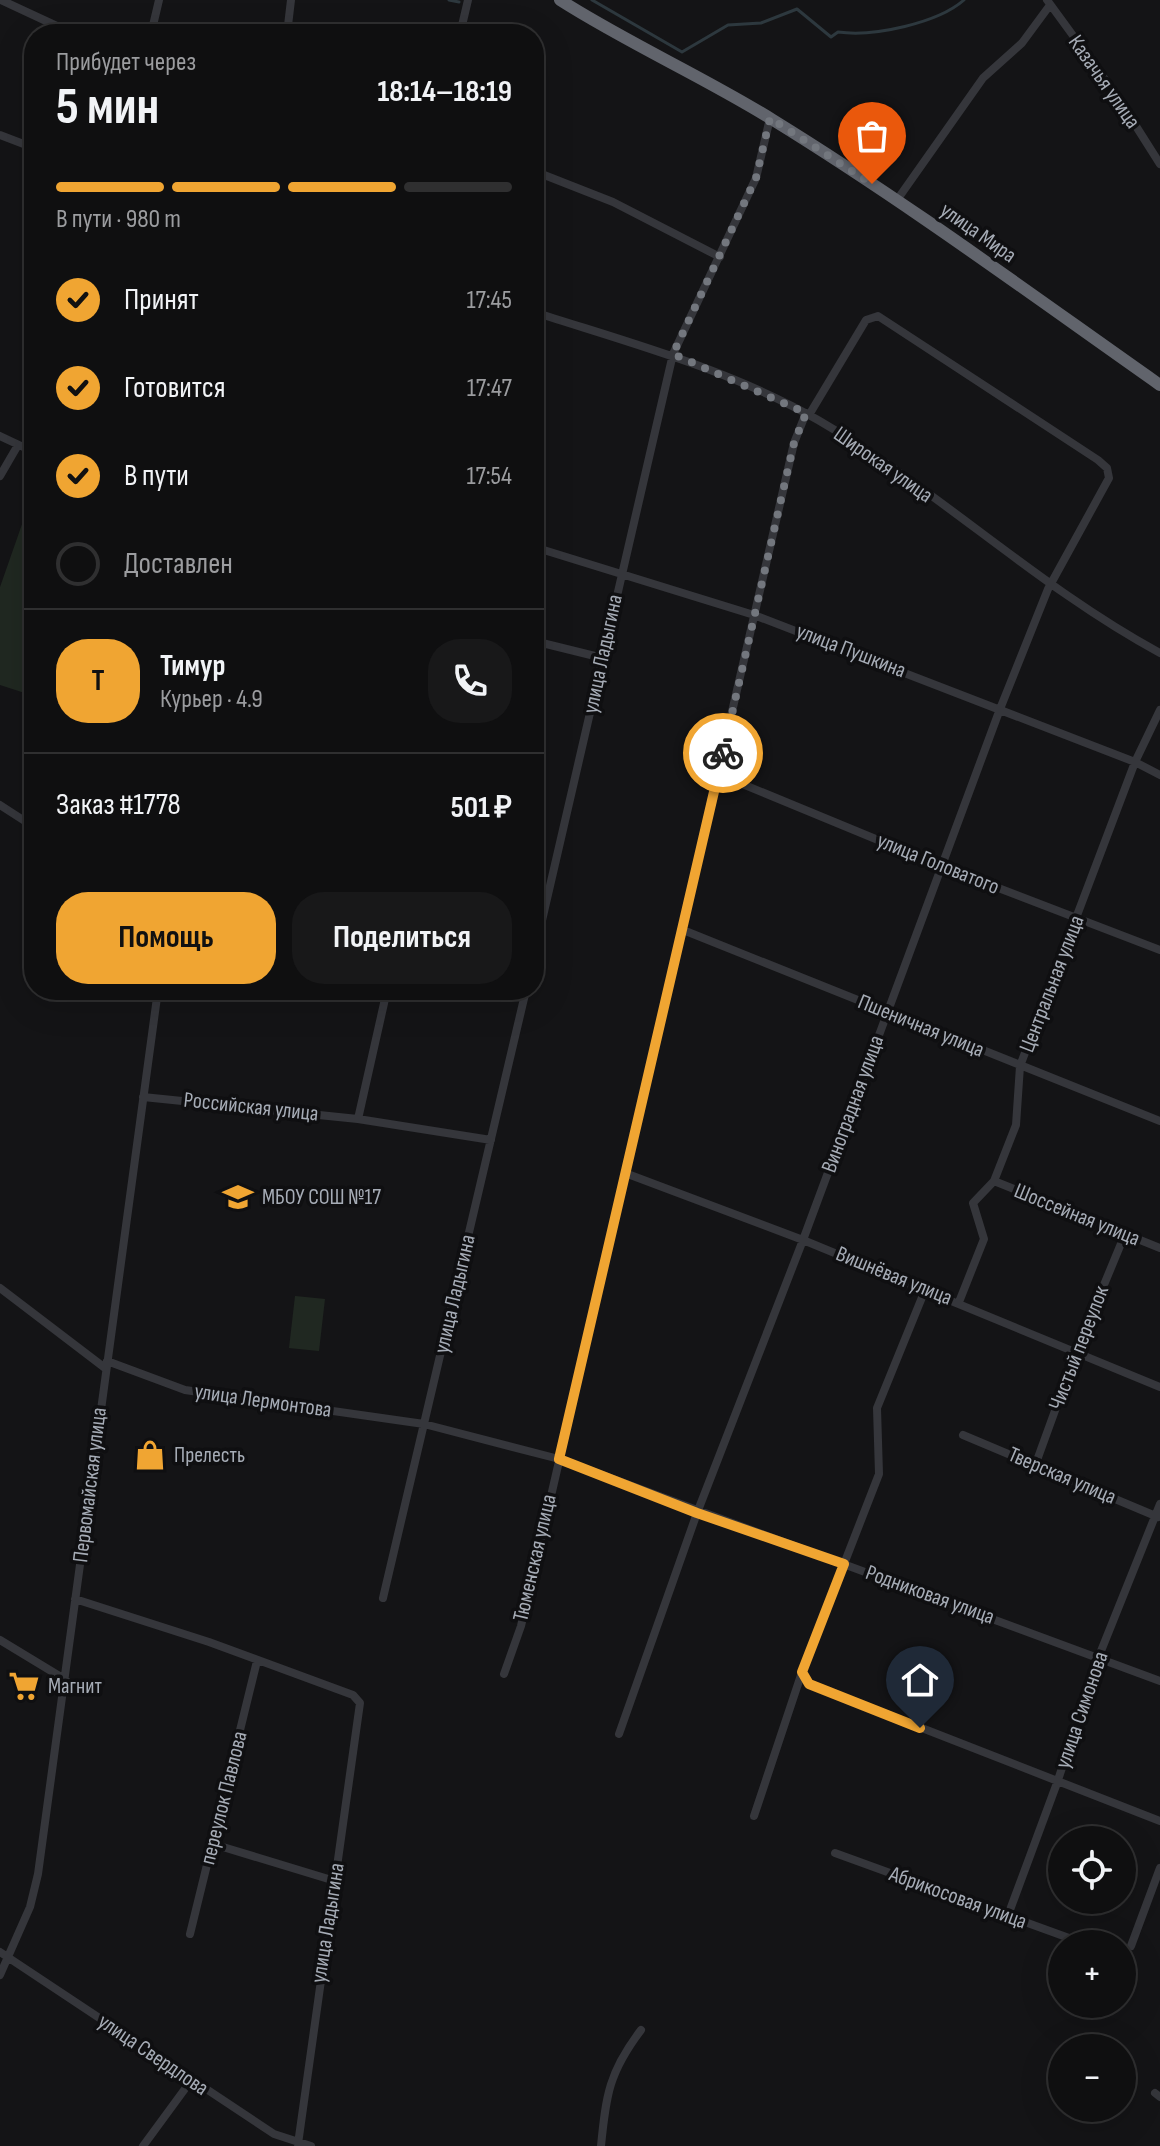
<!DOCTYPE html>
<html lang="ru">
<meta charset="utf-8">
<style>
:root{--surface:#0f0f10;--page:#181819;--text:#f1f3f6;--muted:#9b9c9f;--line:#2f2f30;--accent:#f0a532}
body{margin:0;font-family:"Sofia Sans Condensed",sans-serif;background:var(--page);color:var(--text);height:100vh;display:flex;flex-direction:column;font-size:30px;white-space:nowrap}
*{box-sizing:border-box;margin:0}
p{font-size:26px;color:var(--muted)}
.icon{flex:none;width:44px;height:44px;fill:none;stroke:currentColor;stroke-width:2;stroke-linecap:round;stroke-linejoin:round}
.map{position:relative;flex:1;overflow:hidden}
.panel{position:absolute;left:24px;top:24px;width:520px;height:976px;display:flex;flex-direction:column;background:var(--surface);border-radius:32px;box-shadow:0 8px 32px #0002,0 0 0 2px var(--line)}
.panel>*{flex:none}
.controls{position:absolute;left:1048px;top:1826px;display:grid;gap:16px}
.controls a{display:grid;place-items:center;width:88px;height:88px;border-radius:50%;background:var(--surface);box-shadow:0 8px 32px #0002,0 0 0 2px var(--line);font-size:40px}
.pin{position:absolute;display:grid;place-items:center;width:68px;height:68px;color:#fff;margin:-82px -34px;border-radius:50% 50% 50% 0;rotate:-45deg;box-shadow:0 0 8px #0007}
.pin .icon{rotate:45deg}
.courier{position:absolute;display:grid;place-items:center;width:80px;height:80px;margin:-40px;border:6px solid #f0a532;border-radius:50%;background:#fff;color:#222;box-shadow:0 2px 10px #0007}
.headline em{font-style:normal;font-weight:700}
.headline div{display:flex;flex-direction:column-reverse}
.headline{display:flex;align-items:center;justify-content:space-between;height:136px;padding:0 32px}
h1{font-size:52px;font-weight:700;line-height:60px}
.bar{display:grid;grid-template-columns:repeat(4,1fr);gap:12px 8px;align-content:center;height:96px;padding:0 32px}
.bar i{height:10px;border-radius:6px;background:var(--line)}
.bar .selected{background:var(--accent)}
.bar p{grid-column:span 4}
.line{display:flex;align-items:center;gap:20px;padding:0 32px;border-top:2px solid var(--line)}
.line div{flex:1}
.round{display:grid;place-items:center;flex:none;width:84px;height:84px;border-radius:32px;background:var(--page)}
ol{padding:0 32px;list-style:none}
li{display:flex;align-items:center;gap:24px;height:88px}
li p{margin-inline-start:auto}
li .icon{padding:8px;border-radius:50%;background:var(--accent);color:#111;stroke-width:4}
li:last-child{color:var(--muted)}
li i{width:44px;height:44px;border:4px solid var(--line);border-radius:50%}
.action{display:flex;gap:16px;margin-top:auto;padding:16px 32px}
.action a{flex:1;height:92px;border-radius:32px;background:var(--accent);color:#111;font-size:32px;font-weight:700;line-height:92px;text-align:center}
.action a+a{background:var(--page);color:var(--text)}
.map>svg:first-child{display:block}
.green{fill:#202821}
.lines{fill:none;stroke-linecap:round;stroke-linejoin:round}
.stream{stroke:#2d383e;stroke-width:3}
.minor{stroke:#35363b;stroke-width:8}
.highway{stroke:#61646c;stroke-width:12}
.done{stroke:#73777e;stroke-width:8;stroke-dasharray:0 14.4}
.route{stroke:#f0a532;stroke-width:10}
.labels{text-anchor:middle;dominant-baseline:central;stroke-width:7;stroke-linejoin:round;paint-order:stroke}
.street-label{font-size:22px;fill:#a6acb6;stroke:#0f0f11}
.poi-label{font-size:22px;fill:#a6acb6;stroke:#0f0f11;text-anchor:start}
</style>
<div class="map">
<svg width="1160" height="2146" viewBox="0 0 1160 2146">
<rect width="100%" height="100%" fill="#141416"/>
<path class="green" d="M34 490V696L0 685V587Z
M295 1296 325 1299 319 1351 289 1348Z"/>
<g class="lines">
<path class="stream" d="M449 0 459 2
M592 0 682 52 728 25 761 23 797 9 831 37 838 32C874 37 938 23 964 0"/>
<path class="minor" d="M1 0 74 34
M1047 0 1115 93 1160 164
M151 34 159 0
M287 34 291 0
M460 34 468 0
M0 135 34 148
M534 171 613 202 720 257
M897 200 983 78 1022 43 1050 5
M534 312C630 343 729 369 818 420 937 489 1038 587 1160 653
M0 436 34 452
M0 476 18 445
M534 547 754 615 1135 762 1160 775
M534 641 603 658
M718 774 941 866 1160 950
M0 805 34 827
M683 930 1160 1121
M534 955 673 354 756 178 770 118
M143 1097 358 1119 491 1140
M358 1119 387 990
M625 1173 803 1240 1160 1387
M994 1181 1160 1248
M0 1288 105 1368
M959 1302 984 1239 973 1203 994 1181 1016 1125 1020 1066 1135 762 1160 710
M107 1361 185 1390 424 1424 559 1459 1160 1681
M963 1435 1158 1517
M1036 1463 1077 1350 1125 1234
M383 1598 526 990
M75 1599 209 1642 353 1695 360 1703 298 2144
M0 1640 66 1680
M802 1672 809 1684 1160 1821
M504 1674 521 1626 794 443 806 413
M619 1734 697 1513 803 1240 1000 709 1048 589 1109 478 1107 468 1098 460 878 316 866 320 809 415
M754 1816 802 1672 879 1474 877 1408 925 1290
M213 1844 335 1881
M835 1853 1080 1942
M1007 1918 1057 1783 1099 1656 1160 1504
M190 1934 257 1661
M1131 1946 1160 1868
M0 1952 274 2134 311 2146
M0 1975 30 1907 38 1874 158 990
M1155 2093 1160 2097
M143 2146 190 2082
M601 2146C606 2095 609 2072 641 2030"/>
<path class="highway" d="M560 0C629 44 704 77 773 120 906 202 1032 295 1160 385"/>
</g>
<g class="lines">
<path class="done" d="M723 753 794 443 806 413 673 354 756 178 770 118 872 184"/>
<path class="route" d="M723 753 559 1459 697 1513 844 1564 802 1672 809 1684 920 1728"/>
</g>
<defs>
<g id="school-bare" transform="scale(2.4)"><path d="M0-5L7-2L0 1L-7-2ZM-4 1L0 2.5L4 1V4Q0 6-4 4Z" fill="#f0a532" stroke="#0f0f11" stroke-width="2.5" paint-order="stroke"/></g>
<g id="shop-bare" transform="scale(2.4)"><path d="M-5-2.5h2.3a2.7 3.5 0 0 1 5.4 0H5L5.5 6h-11ZM-1.5-2.5h3a1.5 2.3 0 0 0-3 0Z" fill="#f0a532" stroke="#0f0f11" stroke-width="2.5" paint-order="stroke"/></g>
<g id="supermarket-bare" transform="scale(2.4)"><path d="M-6-5.5h2.5l.6 2H6L4.5 2H-2.5L-4.4-4H-6ZM-1.5 3.2a1.3 1.3 0 1 0 .1 0ZM3 3.2a1.3 1.3 0 1 0 .1 0Z" fill="#f0a532" stroke="#0f0f11" stroke-width="2.5" paint-order="stroke"/></g>
</defs>
<g fill-rule="evenodd">
<use href="#school-bare" x="238" y="1197"/>
<use href="#shop-bare" x="150" y="1455"/>
<use href="#supermarket-bare" x="24" y="1686"/>
</g>
<g class="labels">
<g class="street-label">
<text transform="translate(1104 82) rotate(55)">Казачья улица</text>
<text transform="translate(978 233) rotate(35)">улица Мира</text>
<text transform="translate(883 465) rotate(35)">Широкая улица</text>
<text transform="translate(851 651) rotate(21)">улица Пушкина</text>
<text transform="translate(603 654) rotate(-78)">улица Ладыгина</text>
<text transform="translate(938 864) rotate(22)">улица Головатого</text>
<text transform="translate(1052 984) rotate(-69)">Центральная улица</text>
<text transform="translate(921 1026) rotate(22)">Пшеничная улица</text>
<text transform="translate(853 1104) rotate(-70)">Виноградная улица</text>
<text transform="translate(251 1107) rotate(6)">Российская улица</text>
<text transform="translate(1077 1215) rotate(22)">Шоссейная улица</text>
<text transform="translate(894 1276) rotate(22)">Вишнёвая улица</text>
<text transform="translate(455 1294) rotate(-77)">улица Ладыгина</text>
<text transform="translate(1079 1348) rotate(-69)">Чистый переулок</text>
<text transform="translate(263 1401) rotate(8)">улица Лермонтова</text>
<text transform="translate(1062 1476) rotate(23)">Тверская улица</text>
<text transform="translate(90 1485) rotate(-83)">Первомайская улица</text>
<text transform="translate(535 1558) rotate(-77)">Тюменская улица</text>
<text transform="translate(930 1595) rotate(20)">Родниковая улица</text>
<text transform="translate(1082 1710) rotate(-71)">улица Симонова</text>
<text transform="translate(224 1798) rotate(-76)">переулок Павлова</text>
<text transform="translate(958 1898) rotate(20)">Абрикосовая улица</text>
<text transform="translate(328 1923) rotate(-81)">улица Ладыгина</text>
<text transform="translate(153 2055) rotate(34)">улица Свердлова</text>
</g>
<g class="poi-label">
<text x="262" y="1197">МБОУ СОШ №17</text>
<text x="174" y="1455">Прелесть</text>
<text x="48" y="1686">Магнит</text>
</g>
</g>
</svg>
<div class="controls">
<a><svg class="icon" aria-label="locate" viewBox="0 0 24 24"><circle cx="12" cy="12" r="6"/><path d="M12 2v4M12 18v4M2 12h4M18 12h4"/></svg></a>
<a>+</a>
<a>−</a>
</div>
<div class="pin" style="left:872px;top:184px;background:#ea580c"><svg class="icon" aria-label="bag" viewBox="0 0 24 24"><path d="M5 8h14l-1 12H6zM9 8a3 3 0 0 1 6 0"/></svg></div>
<div class="pin" style="left:920px;top:1728px;background:#1f2937"><svg class="icon" aria-label="home" viewBox="0 0 24 24"><path d="M3 11l9-7 9 7M6 9v11h12V9"/></svg></div>
<div class="courier" style="left:723px;top:753px"><svg class="icon" aria-label="bike" viewBox="0 0 24 24"><circle cx="6" cy="16" r="4"/><circle cx="18" cy="16" r="4"/><path d="M6 16l4-8h5l3 8M10 8l3 8H6M13 5h3"/></svg></div>
<section class="panel">
<div class="headline"><div><h1>5 мин</h1><p>Прибудет через</p></div><em>18:14–18:19</em></div>
<div class="bar"><i class="selected"></i><i class="selected"></i><i class="selected"></i><i></i><p>В пути · 980 m</p></div>
<ol>
<li><svg class="icon" aria-label="check" viewBox="0 0 24 24"><path d="M5 12l5 5 9-10"/></svg>Принят<p>17:45</p></li>
<li><svg class="icon" aria-label="check" viewBox="0 0 24 24"><path d="M5 12l5 5 9-10"/></svg>Готовится<p>17:47</p></li>
<li><svg class="icon" aria-label="check" viewBox="0 0 24 24"><path d="M5 12l5 5 9-10"/></svg>В пути<p>17:54</p></li>
<li><i></i>Доставлен</li>
</ol>
<div class="line" style="height:144px"><b class="round" style="background:var(--accent);color:#111">Т</b><div><b>Тимур</b><p>Курьер · 4.9</p></div><a class="round"><svg class="icon" aria-label="phone" viewBox="0 0 24 24"><path d="M5 4h4l2 5-3 2q2 4 5 5l2-3 5 2v4C11 20 4 13 5 4z"/></svg></a></div>
<div class="line" style="height:104px"><div>Заказ #1778</div><b>501 ₽</b></div>
<div class="action"><a>Помощь</a><a>Поделиться</a></div>
</section>
</div>
